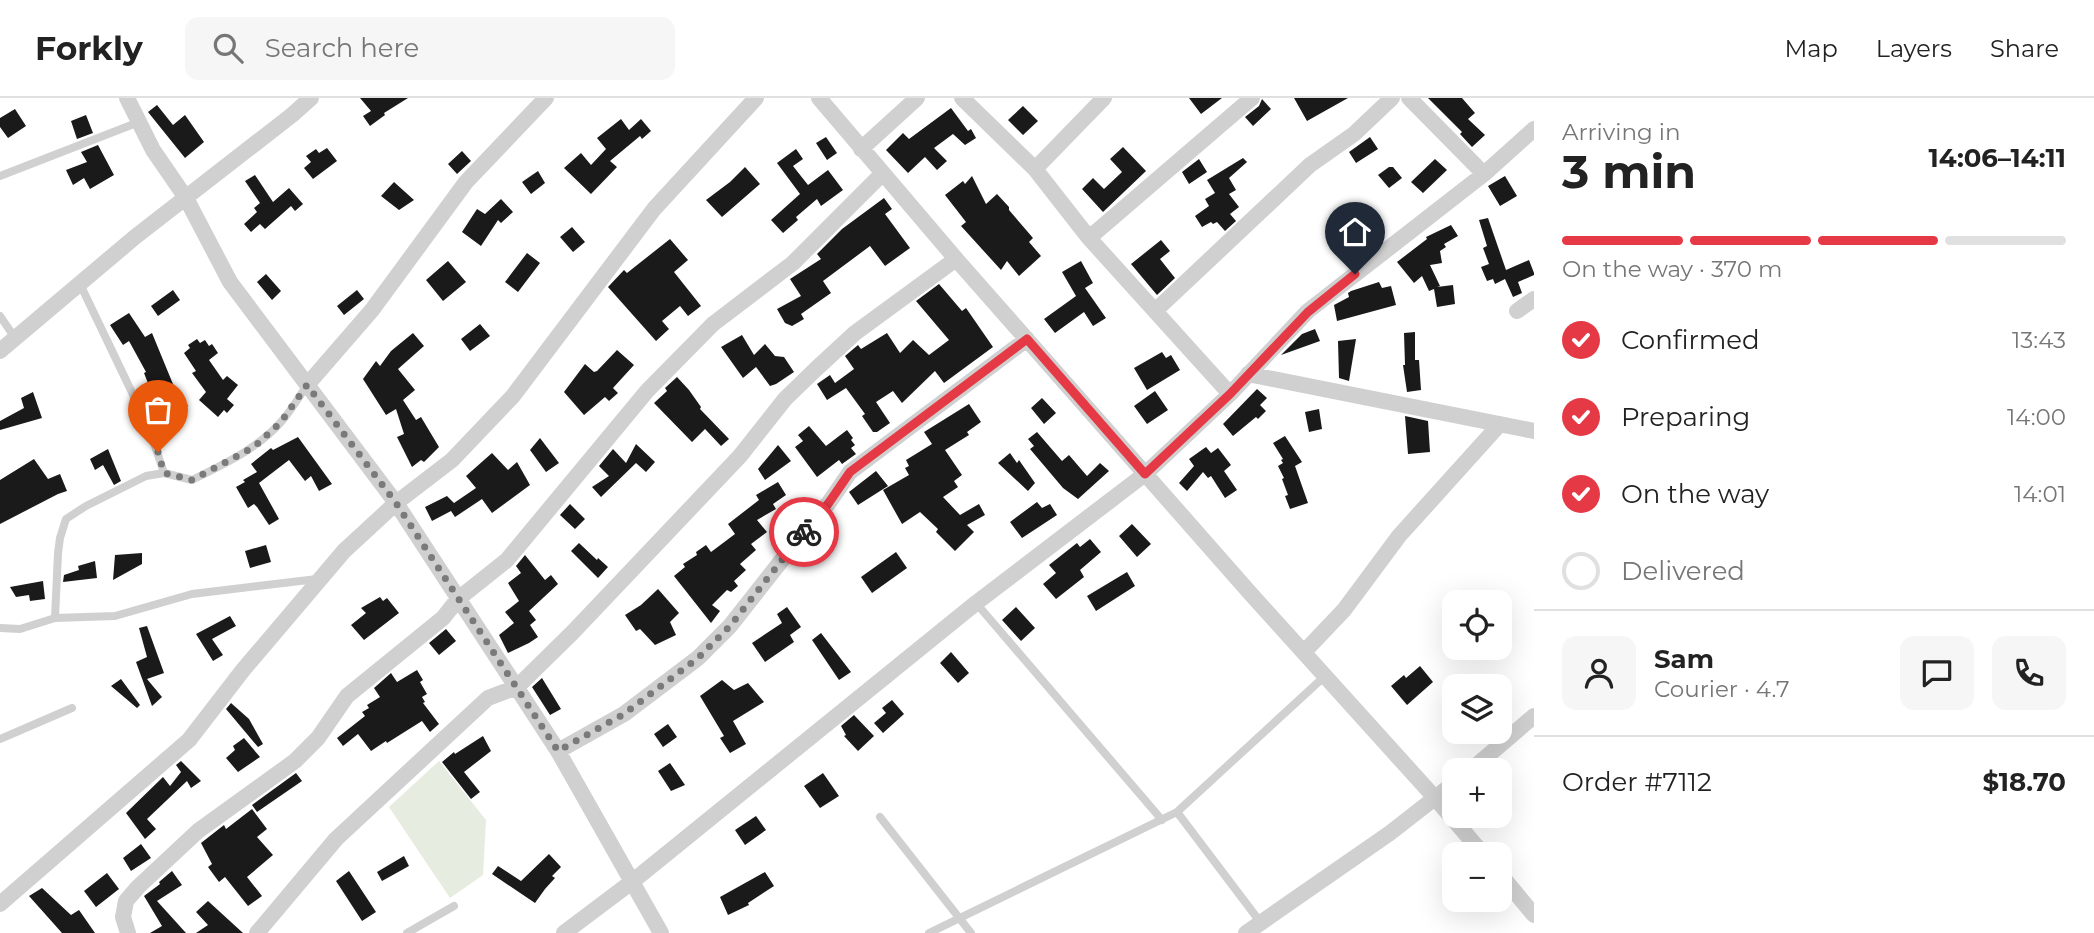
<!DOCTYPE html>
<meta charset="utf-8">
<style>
:root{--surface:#fff;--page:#f6f6f6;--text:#222;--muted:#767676;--line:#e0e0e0;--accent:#e63946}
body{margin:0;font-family:Montserrat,sans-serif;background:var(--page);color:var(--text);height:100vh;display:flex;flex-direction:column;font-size:26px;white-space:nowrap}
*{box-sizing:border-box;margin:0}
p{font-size:23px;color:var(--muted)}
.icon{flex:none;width:38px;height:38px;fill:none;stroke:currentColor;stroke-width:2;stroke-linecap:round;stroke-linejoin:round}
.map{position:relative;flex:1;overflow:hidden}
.details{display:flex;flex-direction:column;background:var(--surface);width:560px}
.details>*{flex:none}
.fabs{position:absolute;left:1442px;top:492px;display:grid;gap:14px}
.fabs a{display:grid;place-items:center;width:70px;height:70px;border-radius:14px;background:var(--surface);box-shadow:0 7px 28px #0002;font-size:35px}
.pin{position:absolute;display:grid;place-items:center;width:60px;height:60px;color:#fff;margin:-72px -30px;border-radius:50% 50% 50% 0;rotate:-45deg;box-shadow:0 0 7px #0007}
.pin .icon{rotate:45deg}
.courier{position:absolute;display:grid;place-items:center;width:70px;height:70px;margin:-35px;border:5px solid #e63946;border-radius:50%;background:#fff;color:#222;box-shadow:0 2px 9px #0007}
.head em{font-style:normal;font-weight:700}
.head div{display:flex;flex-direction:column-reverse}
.head{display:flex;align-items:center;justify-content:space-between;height:119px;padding:0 28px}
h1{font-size:46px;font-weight:700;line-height:52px}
.bar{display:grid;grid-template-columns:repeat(4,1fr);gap:10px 7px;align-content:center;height:84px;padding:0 28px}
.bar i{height:9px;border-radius:5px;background:var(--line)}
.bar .current{background:var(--accent)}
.bar p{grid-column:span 4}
.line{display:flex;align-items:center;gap:18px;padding:0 28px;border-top:2px solid var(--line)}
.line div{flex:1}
.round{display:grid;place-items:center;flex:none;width:74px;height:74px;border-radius:14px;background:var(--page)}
ol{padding:0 28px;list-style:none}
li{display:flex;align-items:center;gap:21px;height:77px}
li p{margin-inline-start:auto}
li .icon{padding:7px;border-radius:50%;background:var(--accent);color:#fff;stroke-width:4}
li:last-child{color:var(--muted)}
li i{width:38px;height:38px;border:4px solid var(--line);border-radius:50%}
header{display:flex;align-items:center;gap:42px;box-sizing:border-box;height:98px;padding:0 35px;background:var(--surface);border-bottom:2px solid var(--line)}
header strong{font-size:33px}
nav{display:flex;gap:38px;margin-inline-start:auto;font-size:24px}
.search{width:490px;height:63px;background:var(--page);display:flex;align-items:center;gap:18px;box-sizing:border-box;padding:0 24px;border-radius:14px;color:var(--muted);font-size:26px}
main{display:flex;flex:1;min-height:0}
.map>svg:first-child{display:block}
.green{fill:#e6ecdf}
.building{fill:#1a1a1a}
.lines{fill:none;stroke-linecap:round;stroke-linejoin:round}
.lane{stroke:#d0d0d0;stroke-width:8}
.street{stroke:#d0d0d0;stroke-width:16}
.done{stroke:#7a7a7a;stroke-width:7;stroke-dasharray:0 12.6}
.route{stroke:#e63946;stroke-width:9}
</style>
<header>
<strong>Forkly</strong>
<div class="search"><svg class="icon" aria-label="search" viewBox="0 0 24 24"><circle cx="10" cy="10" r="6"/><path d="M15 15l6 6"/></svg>Search here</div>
<nav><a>Map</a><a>Layers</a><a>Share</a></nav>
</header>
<main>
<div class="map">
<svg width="1534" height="835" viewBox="0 0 1534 835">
<rect width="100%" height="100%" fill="#fff"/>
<path class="green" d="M439 663 486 722 483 777 450 800 389 709Z"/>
<path class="building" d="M360 0H408L384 15 385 17 370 28 363 18 371 13Z
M1189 0H1222L1201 16Z
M1294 0H1348L1307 23Z
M1428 0H1462L1475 15 1468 21 1485 37 1472 49 1460 36 1462 34Z
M1262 1 1271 11 1253 28 1245 19 1259 8Z
M157 7 173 27 185 17 204 44 185 60 148 14Z
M1023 8 1038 23 1023 37 1008 22Z
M951 10 968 33 971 31 976 40 965 47 953 36 934 50 947 63 937 72 925 59 908 75 886 52 903 35 909 41Z
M15 11 26 28 8 40 0 29V20Z
M86 17 93 35 77 41 71 23Z
M621 21 629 32 641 21 651 33 642 41 640 38 610 63 617 69 591 96 564 70 581 55 591 67 606 51 597 40Z
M826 39 837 55 827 62 816 45Z
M1370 39 1378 51 1356 65 1349 54Z
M98 47 114 77 90 91 84 80 73 87 66 72 87 64 81 54Z
M1123 49 1146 73 1103 114 1082 91 1093 80 1104 91 1122 74 1110 61Z
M327 50 337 63 313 81 304 70 311 64 306 58 316 51 319 55Z
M796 51 803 61 793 68 808 87 828 72 843 92 821 108 817 101 796 119 798 122 783 135 771 122 800 96 777 65Z
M462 53 471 63 457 76 448 66Z
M1243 60 1247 64 1229 80 1236 92 1229 96 1239 109 1230 116 1236 123 1225 133 1217 124 1213 126 1211 124 1202 129 1195 118 1209 108 1205 101 1215 95 1207 82Z
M1199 61 1207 74 1189 86 1182 74Z
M1435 61 1447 72 1423 95 1411 84Z
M745 69 760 86 722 119 706 102 730 84Z
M1389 69H1393L1402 80 1389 90 1378 77Z
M538 73 545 85 531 96 522 84Z
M255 77 273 104 289 90 303 106 295 113 291 108 265 131 260 126 251 134 244 126 257 114 254 110 260 105 245 83Z
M972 78 986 106 997 96 1009 109V112L1033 140 1029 144 1041 158 1019 178 1007 163 1001 172 961 128 966 124 945 97 963 83 965 86Z
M1505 78 1517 98 1500 108 1488 88Z
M394 84 414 102 399 112 381 98Z
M884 100 892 111 885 116 910 150 885 168 870 148 823 183 831 195 801 216 804 221 792 228 785 225 777 211 801 198 790 181 821 161 817 156 842 131Z
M501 101 513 114 501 125 498 122 481 148 462 134 477 111 485 116Z
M1488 120 1506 172 1529 162 1534 175V177L1518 184 1522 195 1513 199 1505 181 1495 186 1493 181 1487 183 1481 169 1489 166 1483 150 1487 148 1479 122Z
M1451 127 1458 138 1444 146 1446 149 1440 153 1442 165 1430 167 1440 188 1437 189 1453 187 1455 206 1437 209 1434 191 1429 193 1422 178 1414 185 1397 164 1427 141 1426 139Z
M572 129 585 144 573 154 560 139Z
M670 141 688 162 674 174 701 208 688 218 680 208 662 223 669 231 656 243 608 189 624 172 627 175Z
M1161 142 1170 153 1160 161 1175 180 1157 197 1131 166Z
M527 155 540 165 518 194 505 184Z
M448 163 466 184 443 203 426 182Z
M1081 163 1093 185 1085 190 1106 220 1093 228 1084 214 1055 235 1044 221 1076 198 1062 174Z
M266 176 281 193 272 202 257 184Z
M1379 184 1382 190 1391 188 1396 207 1337 223 1334 207 1349 199 1348 195 1351 193Z
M939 186 962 213 966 210 993 249 944 285 935 273 902 305 893 293 876 304 890 325 877 334H873L862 318 865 316 846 290 827 302 817 286 830 277 835 285 854 271 845 258 858 247 861 251 887 235 900 255 913 242 929 257 949 242 916 203Z
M173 192 180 202 158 218 151 208Z
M357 192 364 201 344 217 337 208Z
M129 215 145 239 152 235 175 291 188 308 174 318 166 306 158 311 144 275 146 274 129 243 123 247 110 227Z
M480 226 490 238 470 253 461 241Z
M1315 231 1320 243 1281 257 1302 236Z
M1415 234V262H1419L1421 292 1407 294 1403 267H1405L1404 235Z
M413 235 424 248 398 271 415 292 403 302 416 322 421 319 439 349 424 364 421 362 412 369 397 339 404 336 396 311 386 317 363 281 376 263 380 268 391 253Z
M742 237 754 257 765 246 775 258 784 259 794 274 776 286 770 288 756 269 743 280 721 249Z
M197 241 200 245 205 242 209 248 212 246 218 255 209 262 223 282 227 278 238 287 227 301 234 307 227 315 224 312 218 319 199 302 206 294 192 275 196 273 184 255 190 250 188 247Z
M1356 241 1349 283 1339 280 1338 243Z
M617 252 634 267 613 290 618 295 609 303 605 299 584 317 564 294 585 266 594 274 597 273Z
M1162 254 1166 260 1171 257 1180 272 1147 292 1134 270Z
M677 279 689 292 701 309 700 311 729 341 721 348 705 331 692 344 654 305 667 293 665 290Z
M1257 291 1267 300 1260 307 1266 313 1258 321 1256 319 1233 338 1223 326Z
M1155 293 1168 312 1147 326 1134 308Z
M33 294 42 320 0 332V323L24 310 21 300Z
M1042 300 1056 315 1044 326 1031 310Z
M969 306 981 324 967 334 969 337 945 352 962 377 954 383 958 389 943 399 960 417 979 406 985 417 967 427 974 434 955 453 936 434 938 431 920 414 902 426 883 392 909 377 905 370 909 368 906 362 932 346 924 334Z
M1319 311 1322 331 1309 334 1305 314Z
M1405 318 1428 323 1430 354 1408 356Z
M809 328 826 348 847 332 853 340 851 342 855 347 851 350 856 356 842 366 839 362 817 379 795 349 803 343 798 337Z
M1037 334 1062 363 1069 357 1087 378 1100 365 1109 373 1078 401 1063 390 1030 351 1034 348 1028 341Z
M1285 338 1302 364 1295 368 1308 405 1290 411 1285 398 1288 397 1282 381 1284 380 1278 368 1283 365 1281 362 1283 361 1273 345Z
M298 339 332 386 319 393 311 378 305 383 289 362 259 385 279 421 269 427 257 409 254 406 248 410 236 389 245 384 243 382 257 374 251 366 271 350 273 352Z
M540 340 559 365 546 374 530 352Z
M636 346 655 364 646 374 636 365 601 399 592 389 609 378 599 368 613 351 626 365Z
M778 347 791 363 765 382 758 371Z
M1206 349 1211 355 1218 350 1231 367 1224 373 1237 392 1225 400 1211 378 1208 380 1203 374 1187 393 1179 385 1194 368 1189 361Z
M108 351 121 383 114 387 103 367 95 372 90 361Z
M492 355 508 372 517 364 530 387 492 415 482 401 455 419 451 413 432 423 425 409 447 398 454 405 476 390 466 378Z
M1010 355 1017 365 1019 362 1035 385 1028 393 998 365Z
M34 361 48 381 60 376 67 393 58 396 0 426V382Z
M876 373 888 388 858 407 849 394Z
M778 384 786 397 773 406 776 411 757 422 767 434 751 446 756 452 740 466 746 472 734 483 738 488 731 494 727 492 712 507 720 513 711 525 674 478 685 469 683 466 697 457 696 454 706 447 711 454 735 436 728 426 759 402 756 397Z
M1037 404 1042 410 1050 406 1057 417 1022 440 1010 424Z
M570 406 585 421 575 431 560 417Z
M1132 426 1151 446 1137 459 1119 438Z
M1090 441 1101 454 1080 472 1084 479 1056 501 1043 486 1056 475 1049 467 1077 445 1080 449Z
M579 445 597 462 598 460 608 469 598 480 571 453Z
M266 447 271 464 250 470 245 453Z
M896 454 907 470 872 495 861 479Z
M142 455V466L113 482 115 457Z
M525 457 545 482 551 477 558 486 529 513 536 522 530 527 538 539 529 545 508 555 499 537 514 525 505 514 519 503 508 485 521 475 516 468Z
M95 463 97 480 63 484 64 477 79 472 78 468Z
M1127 474 1135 488 1096 513 1087 498Z
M43 483 45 501 30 503 29 497 16 499 10 489Z
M658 491 679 515 670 524 676 537 655 547 640 531 636 533 625 517 641 507Z
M380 499 383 503 387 500 399 515 364 542 351 527 366 515 361 510Z
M787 509 801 529 790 537 794 544 765 564 752 545 782 525 777 516Z
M1016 509 1035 530 1021 543 1002 522Z
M230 518 236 528 212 541 223 557 213 563 196 536Z
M147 528 164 575 147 581 162 599 152 608 136 564 147 559 139 530Z
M446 531 456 543 439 557 429 545Z
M821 535 851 574 839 582 812 542Z
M951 554 969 575 958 585 940 565Z
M1420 568 1433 584 1407 607 1391 588 1404 577 1406 580Z
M417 572 423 582 420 584 427 596 422 599 425 604 423 605 439 626 430 634 422 623 387 645 386 643 371 653 358 636 343 648 337 640 365 618 362 614 369 610 367 607 380 599 374 590 391 575 397 584Z
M542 580 561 611 550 617 532 589Z
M121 581 140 607 137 610 111 588Z
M722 582 734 592 748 585 764 604 733 623 746 646 730 655 720 640 724 638 700 598Z
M892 602 904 616 883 635 874 625 886 615 882 610Z
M231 605 249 621 263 646 258 649 226 611Z
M854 617 874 638 858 653 844 638 846 637 841 628Z
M668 626 677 639 663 649 654 636Z
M483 638 491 653 464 674 480 694 471 701 442 664 454 654 455 656Z
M244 640 260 659 238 674 226 660 235 652 233 648Z
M181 663 201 683 191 690 187 683 147 721 156 731 145 741 126 715 163 679 170 688 181 674 176 667Z
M670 665 685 687 671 693 658 673Z
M296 675 302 683 257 714 252 707Z
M823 675 839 698 820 710 804 688Z
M252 711 267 731 257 739 273 757 247 779 262 798 248 808 225 779 219 784 208 769 212 766 201 745 224 727 226 731Z
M756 718 766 732 745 747 735 732Z
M141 746 151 760 131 773 123 760Z
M549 756 561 769 552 778 555 780 545 791 535 805 492 776 498 768 521 783Z
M404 758 409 768 382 783 377 774Z
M172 773 182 787 157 803 186 835H150L162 828 144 798 160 786 159 784Z
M349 773 376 814 362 823 336 783Z
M765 774 774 788 748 805 749 807 728 817 720 799Z
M107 775 119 791 96 809 84 793Z
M42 790 71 817 79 812 95 835H62L29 798Z
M208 803 243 835H196L208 827 196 814Z"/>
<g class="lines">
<path class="lane" d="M0 78 139 24
M80 186 149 330 164 375
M0 218 15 240
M976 505 1162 722
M55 520 58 455 60 440 66 421 86 408 146 378 164 375 192 382C224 366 257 351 281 324 291 313 299 299 307 287
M0 530 20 531 55 520 115 518 192 496 317 481
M0 641 72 610
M1177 714 1261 825
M880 719 971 835
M407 835 454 808
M929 835 1177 714 1325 578"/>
<path class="street" d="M127 0 153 52 186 100 230 184 396 405 558 653 661 835
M819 0 956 161 1250 495 1436 701 1483 756
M962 0 1035 71 1089 140 1230 296
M1409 0 1484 76
M861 51 917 0
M1035 71 1104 0
M1089 140 1252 0
M1155 213 1310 67 1354 36 1392 0
M1517 213 1534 201
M0 253 135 139 292 17 311 0
M1248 276 1534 333
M307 287 372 212 466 84 546 0
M1304 554 1344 512 1399 438 1500 326
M558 653 624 616 698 560 730 528 818 416 828 406 850 374 1027 241
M1471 672 1534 618
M1500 776 1534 817
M0 806 189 642 243 572 344 453 396 405 452 362 513 298 654 111 756 0
M128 835 123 819 126 803 138 789 198 733 295 663 318 640 347 598 443 520 458 501 507 462 647 293 713 226 793 165 882 76
M257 835 336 741 488 600 517 589 573 534 740 358 785 301 816 271 855 235 956 161
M564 835 633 783 976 505 1145 376 1230 296 1308 213 1484 76 1534 31
M1246 835 1390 735 1454 685"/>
</g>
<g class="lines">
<path class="done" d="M158 354 164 375 192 382 254 349 281 324 307 287 396 405 558 653 624 616 698 560 730 528 804 434"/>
<path class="route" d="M804 434 828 406 850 374 1027 241 1145 376 1230 296 1308 214 1355 176"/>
</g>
</svg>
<div class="fabs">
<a><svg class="icon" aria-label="locate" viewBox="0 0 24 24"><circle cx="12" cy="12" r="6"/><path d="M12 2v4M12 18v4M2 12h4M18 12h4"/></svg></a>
<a><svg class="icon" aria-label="layers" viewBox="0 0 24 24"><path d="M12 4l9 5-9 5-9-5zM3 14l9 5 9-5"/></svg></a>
<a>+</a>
<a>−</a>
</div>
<div class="pin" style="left:158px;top:354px;background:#ea580c"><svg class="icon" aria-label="bag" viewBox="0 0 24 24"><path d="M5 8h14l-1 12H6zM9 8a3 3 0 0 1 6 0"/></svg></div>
<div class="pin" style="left:1355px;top:176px;background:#1f2937"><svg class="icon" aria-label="home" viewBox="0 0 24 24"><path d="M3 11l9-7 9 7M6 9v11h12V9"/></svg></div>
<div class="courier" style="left:804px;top:434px"><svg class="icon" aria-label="bike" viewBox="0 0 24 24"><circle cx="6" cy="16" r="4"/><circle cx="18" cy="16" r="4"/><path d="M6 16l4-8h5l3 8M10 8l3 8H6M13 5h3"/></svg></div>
</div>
<section class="details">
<div class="head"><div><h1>3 min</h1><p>Arriving in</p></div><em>14:06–14:11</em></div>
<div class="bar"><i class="current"></i><i class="current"></i><i class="current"></i><i></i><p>On the way · 370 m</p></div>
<ol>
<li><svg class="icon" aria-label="check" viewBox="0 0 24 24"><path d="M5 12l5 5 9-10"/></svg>Confirmed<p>13:43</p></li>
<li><svg class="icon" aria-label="check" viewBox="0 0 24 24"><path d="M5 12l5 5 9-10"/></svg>Preparing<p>14:00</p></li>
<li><svg class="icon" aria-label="check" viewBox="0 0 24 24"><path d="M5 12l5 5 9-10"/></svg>On the way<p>14:01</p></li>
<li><i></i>Delivered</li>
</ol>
<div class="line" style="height:126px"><a class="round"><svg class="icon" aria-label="person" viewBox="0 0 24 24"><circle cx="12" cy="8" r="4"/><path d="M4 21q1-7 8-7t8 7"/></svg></a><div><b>Sam</b><p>Courier · 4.7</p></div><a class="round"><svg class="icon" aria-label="chat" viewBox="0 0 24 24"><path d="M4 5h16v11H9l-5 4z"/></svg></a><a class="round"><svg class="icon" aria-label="phone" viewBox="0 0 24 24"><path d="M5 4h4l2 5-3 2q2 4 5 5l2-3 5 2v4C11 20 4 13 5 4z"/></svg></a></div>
<div class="line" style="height:91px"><div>Order #7112</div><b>$18.70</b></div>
</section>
</main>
